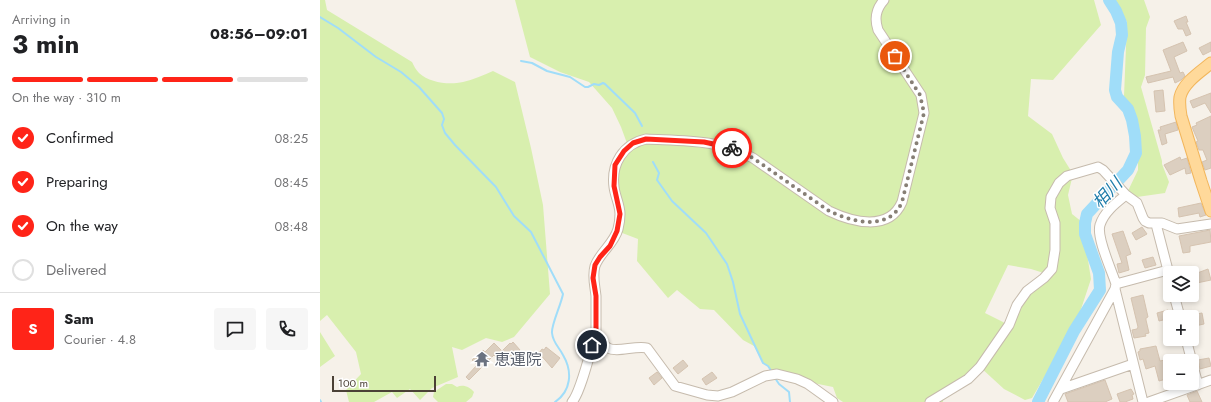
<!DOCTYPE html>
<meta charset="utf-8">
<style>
:root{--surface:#fff;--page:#f6f6f6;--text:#202124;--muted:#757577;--line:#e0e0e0;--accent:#ff2418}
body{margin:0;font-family:Jost,"Noto Sans JP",sans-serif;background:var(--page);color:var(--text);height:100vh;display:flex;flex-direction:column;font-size:15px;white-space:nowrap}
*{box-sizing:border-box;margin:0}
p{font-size:13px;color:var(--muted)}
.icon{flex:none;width:22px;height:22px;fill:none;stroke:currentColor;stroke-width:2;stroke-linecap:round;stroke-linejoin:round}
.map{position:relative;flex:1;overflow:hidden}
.side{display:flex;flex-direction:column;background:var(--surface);width:320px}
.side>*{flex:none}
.tools{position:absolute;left:843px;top:266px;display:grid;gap:8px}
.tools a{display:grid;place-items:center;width:36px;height:36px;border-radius:4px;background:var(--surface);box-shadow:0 2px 6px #0003;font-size:20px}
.scale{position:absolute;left:12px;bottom:10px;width:104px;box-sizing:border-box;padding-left:4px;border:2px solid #4b4136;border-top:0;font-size:11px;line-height:14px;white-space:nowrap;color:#4b4136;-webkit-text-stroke:3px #fff;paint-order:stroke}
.pin{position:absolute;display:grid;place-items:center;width:34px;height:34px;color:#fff;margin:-17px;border:2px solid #fff;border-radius:50%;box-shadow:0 1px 4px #0007}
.courier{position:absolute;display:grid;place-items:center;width:40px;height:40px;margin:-20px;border:3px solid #ff2418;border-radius:50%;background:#fff;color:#222;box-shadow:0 1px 5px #0007}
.overview em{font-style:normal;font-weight:700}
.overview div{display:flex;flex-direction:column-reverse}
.overview{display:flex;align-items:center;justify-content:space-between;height:68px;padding:0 12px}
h1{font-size:26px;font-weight:700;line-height:30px}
.bar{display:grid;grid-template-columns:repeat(4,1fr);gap:6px 4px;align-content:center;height:48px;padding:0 12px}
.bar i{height:5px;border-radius:3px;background:var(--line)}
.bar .active{background:var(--accent)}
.bar p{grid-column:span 4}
.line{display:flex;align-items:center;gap:10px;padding:0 12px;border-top:1px solid var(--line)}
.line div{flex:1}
.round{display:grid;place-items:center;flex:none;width:42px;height:42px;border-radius:4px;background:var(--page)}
ol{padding:0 12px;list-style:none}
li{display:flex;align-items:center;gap:12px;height:44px}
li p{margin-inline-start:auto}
li .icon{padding:4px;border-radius:50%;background:var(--accent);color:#fff;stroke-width:4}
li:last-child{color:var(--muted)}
li i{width:22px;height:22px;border:2px solid var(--line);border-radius:50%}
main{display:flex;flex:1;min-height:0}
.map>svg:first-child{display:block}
.green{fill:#d8efae;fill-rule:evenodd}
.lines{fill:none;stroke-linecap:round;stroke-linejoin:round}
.stream{stroke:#a0ddf9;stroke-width:2}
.river{stroke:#a0ddf9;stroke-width:12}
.building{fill:#dccfc0;stroke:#d5c3b0}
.minor-casing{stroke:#c6bbad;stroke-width:11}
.major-casing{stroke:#f2b65c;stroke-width:13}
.minor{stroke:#fff;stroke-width:9}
.major{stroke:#ffd99a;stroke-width:11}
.done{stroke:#877f75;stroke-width:4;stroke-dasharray:0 7.2}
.route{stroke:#ff2418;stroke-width:5}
.labels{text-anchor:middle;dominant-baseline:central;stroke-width:3;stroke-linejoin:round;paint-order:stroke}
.worship-label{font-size:16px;fill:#5b616d;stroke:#fff;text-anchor:start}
.water-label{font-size:17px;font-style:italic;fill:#1f7daa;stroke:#fff}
</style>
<main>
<section class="side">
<div class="overview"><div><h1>3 min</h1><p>Arriving in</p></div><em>08:56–09:01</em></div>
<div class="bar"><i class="active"></i><i class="active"></i><i class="active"></i><i></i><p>On the way · 310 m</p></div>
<ol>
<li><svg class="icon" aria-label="check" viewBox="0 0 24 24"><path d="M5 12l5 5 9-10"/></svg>Confirmed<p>08:25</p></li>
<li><svg class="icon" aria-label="check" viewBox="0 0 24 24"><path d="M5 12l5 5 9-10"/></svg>Preparing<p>08:45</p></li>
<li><svg class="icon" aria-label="check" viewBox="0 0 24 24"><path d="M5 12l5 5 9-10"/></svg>On the way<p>08:48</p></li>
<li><i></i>Delivered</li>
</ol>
<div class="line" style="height:72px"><b class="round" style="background:var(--accent);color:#fff">S</b><div><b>Sam</b><p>Courier · 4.8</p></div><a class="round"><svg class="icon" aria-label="chat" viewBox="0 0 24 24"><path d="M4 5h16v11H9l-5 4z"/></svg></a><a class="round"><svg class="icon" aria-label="phone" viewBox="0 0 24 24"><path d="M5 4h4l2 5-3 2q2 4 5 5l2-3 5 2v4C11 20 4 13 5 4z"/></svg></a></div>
</section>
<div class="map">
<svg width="891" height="402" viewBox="0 0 891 402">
<rect width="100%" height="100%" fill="#f6f1e9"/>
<path class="green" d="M0 0H5L7 10 92 62C94 66 96 70 99 73 110 83 129 85 143 82 153 80 163 75 173 71L195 82 211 148 223 205 230 294 194 337 182 342 166 338 142 350 132 347 138 377 112 388 100 400 90 389 77 398 72 392 54 402H29L26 390 41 374 36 352 7 315 0 321Z
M195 0H774L781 25 733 80 711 79 708 116 732 134 743 158 753 174 748 195 752 214 762 222 771 279 757 321 712 398 705 400 684 389 660 367 622 394 623 402H523L517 398 513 387 454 375 448 366 443 363 434 346 423 340 394 310 380 309 357 290 348 298 317 261 318 239 297 231 295 165 308 146 301 127 292 108 269 82 240 72 210 57ZM688 265 711 269 727 274 697 305 689 325 665 313Z
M794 0H824L830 17 826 28 825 75 821 87 842 161V164L849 182 845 193 810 198 806 195 818 170V137L812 113 806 104 804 96 807 22Z
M0 332 15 356 0 367Z
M126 384H132L137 387C143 384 150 387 154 392L152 397 146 402H118L113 397 114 392Z"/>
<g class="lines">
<path class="stream" d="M0 17 18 28 56 57 81 72 99 87 122 113 124 119 122 125 125 133 135 145 176 187 194 216 211 232 243 294C241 305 231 325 232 333 233 343 239 347 243 355 253 372 251 391 235 402
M201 61 212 63 227 71 250 77 265 87H268L274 84 279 85 283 83 285 84 315 113 322 126
M333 162 339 173 337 180 352 201 386 233 407 264 413 282 420 314 443 363 448 366 452 372
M455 378 459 384 469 392 470 402
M0 400 1 402"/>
<path class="river" d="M718 402 754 331 780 290 779 273 765 234V223L767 214 808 170 816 153 815 136 812 120 808 109 797 97 795 90 798 52 802 35 801 23 796 11 789 0"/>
</g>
<path class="building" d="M866 16 868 22H866L871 34 866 36 863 29H858L854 21Z
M863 42 867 51 854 57 860 73 863 72 865 76 861 80 855 83 853 77 828 83 826 77 851 71 843 50Z
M891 42V51L883 55 879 48Z
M843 90 845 111 836 112 834 91Z
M891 93V113L885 103 873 108 870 101Z
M891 116V168L885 170 882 162 887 160 883 150H879L876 142 878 141 872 127 877 125 876 123Z
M856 122 858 130 845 134 847 143 842 145 838 130H841L840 127Z
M860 157 861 160 867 158 871 173 866 174 865 168 850 175 844 165Z
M881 203 886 215 880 217 879 213 859 217 858 208Z
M822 227 827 234 816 240 812 233Z
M890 230 891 242 870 246V252L863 253 859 236Z
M803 231 811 254 806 256 809 270 799 273 797 264 802 263 792 234Z
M833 257 836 265 825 268 822 260Z
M888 269 891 280 872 284V275Z
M823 295 828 317 826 318V320L829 333 825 334 826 336 814 338 812 330 817 329 818 327 811 298Z
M848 310 850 317H847V319L839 321 837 313Z
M882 313 884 324 875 326V324L872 325V315Z
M193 342 200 350 191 359 182 352 176 357 174 355 149 380 146 377 157 365 152 360 163 350 165 352 174 343 182 351 190 343 191 344Z
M836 346 840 361 850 359V367H848L850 378 839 381 835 366 826 369 823 359 820 360 818 352 820 351V349Z
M226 347 240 358 232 368 219 353 222 349 224 350Z
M889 358 891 366 880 369 878 360Z
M363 360 368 366 358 374 353 368Z
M337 372 342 378 334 385 329 378Z
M392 372 397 378 386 385 382 379Z
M785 380 792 399 785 402H748L745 394Z
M811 389 814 394 812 395 813 399 805 402H800L797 394Z
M877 391 882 402H870L867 395Z"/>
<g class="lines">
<g class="minor-casing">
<path id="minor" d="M836 224 850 278
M796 284 848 270
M854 295 860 317
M276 333C276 321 276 308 276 296 275 286 272 276 275 266 280 252 294 244 298 229 299 225 300 219 300 214 300 205 295 196 294 187 291 164 303 144 326 139 364 141 398 139 433 158L509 211C532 222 569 232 582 202L604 113 601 95 558 30C554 18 556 9 564 0
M866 339 878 385
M741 389 813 364
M252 402C261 392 271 348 276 333 279 338 283 345 288 348 297 353 316 345 327 348L355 386 387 395 398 396 412 392 445 376 457 374 477 379 488 384 513 402
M610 402 648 379 660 367 689 325 697 305 707 291 724 278 732 269 735 250V223L730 208 731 197 739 183 747 176 778 167 783 170 806 195
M733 402 795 289
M823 402 795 289 796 284C792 271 776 237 780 225 784 212 796 203 806 195L817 203 823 218 825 221 829 223H842L857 229 891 224
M829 402 891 380"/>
</g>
<g class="major-casing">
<path id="major" d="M891 63C880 72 863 83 860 97 859 104 860 110 861 116L881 181 891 211"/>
</g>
<use href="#minor" class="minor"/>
<use href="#major" class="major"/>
</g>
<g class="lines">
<path class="done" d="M412 148 433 158 509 211C532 222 569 232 582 202L604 113 600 95 575 56"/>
<path class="route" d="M272 345 276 333V296L273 278 275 265 280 257 290 246 297 231 300 214 294 186 295 165 304 151 313 143 326 139 384 142 412 148"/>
</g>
<defs>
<g id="temple-bare" transform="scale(1.2)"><path d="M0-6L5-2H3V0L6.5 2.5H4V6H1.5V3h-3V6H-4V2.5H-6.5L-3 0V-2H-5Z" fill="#6b7280" stroke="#fff" stroke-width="2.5" paint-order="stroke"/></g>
</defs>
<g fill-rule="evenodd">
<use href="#temple-bare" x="162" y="359"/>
</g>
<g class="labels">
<g class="worship-label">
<text x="174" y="359">恵運院</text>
</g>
<g class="water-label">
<text transform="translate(787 193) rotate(-47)">相川</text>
</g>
</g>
</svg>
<div class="tools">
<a><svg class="icon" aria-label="layers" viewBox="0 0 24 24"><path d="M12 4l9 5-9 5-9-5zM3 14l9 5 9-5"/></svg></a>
<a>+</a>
<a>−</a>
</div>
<div class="scale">100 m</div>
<div class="pin" style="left:575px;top:56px;background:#ea580c"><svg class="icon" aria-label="bag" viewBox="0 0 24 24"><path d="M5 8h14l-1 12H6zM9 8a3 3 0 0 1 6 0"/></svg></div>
<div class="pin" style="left:272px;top:345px;background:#1f2937"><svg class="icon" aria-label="home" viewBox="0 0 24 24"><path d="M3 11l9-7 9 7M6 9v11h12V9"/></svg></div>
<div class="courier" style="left:412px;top:148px"><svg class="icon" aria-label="bike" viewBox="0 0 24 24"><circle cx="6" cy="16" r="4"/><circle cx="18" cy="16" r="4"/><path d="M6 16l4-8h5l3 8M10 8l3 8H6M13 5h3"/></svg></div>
</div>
</main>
